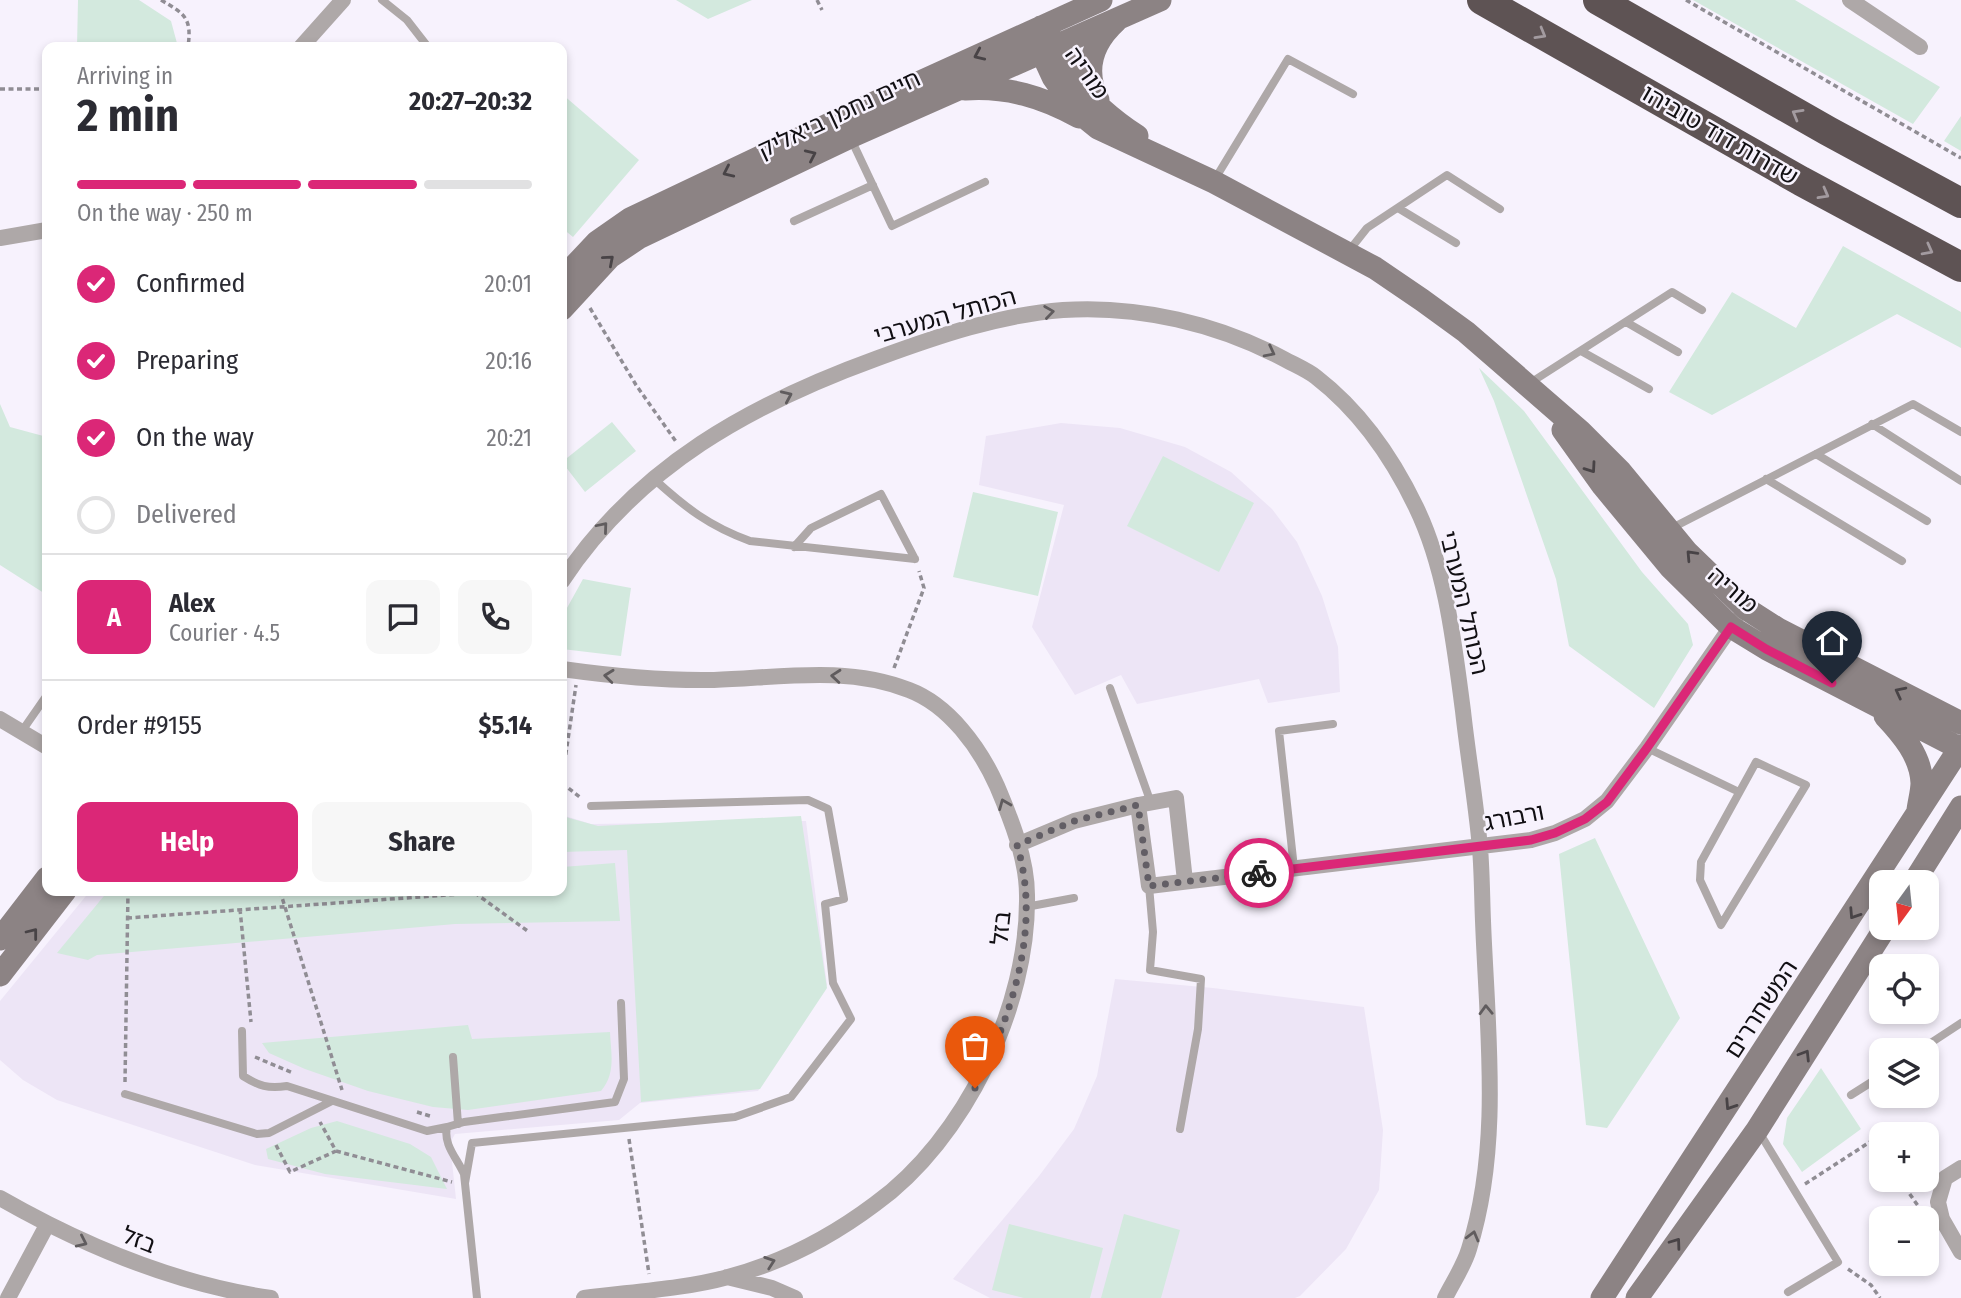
<!DOCTYPE html>
<meta charset="utf-8">
<style>
:root{--surface:#fff;--page:#f7f7f7;--text:#2b2b33;--muted:#7c7c81;--line:#e1e1e2;--accent:#db2777}
body{margin:0;font-family:"Fira Sans Condensed","Noto Sans Hebrew",sans-serif;background:var(--page);color:var(--text);height:100vh;display:flex;flex-direction:column;font-size:26px;white-space:nowrap}
*{box-sizing:border-box;margin:0}
p{font-size:23px;color:var(--muted)}
.icon{flex:none;width:38px;height:38px;fill:none;stroke:currentColor;stroke-width:2;stroke-linecap:round;stroke-linejoin:round}
.map{position:relative;flex:1;overflow:hidden}
.details{position:absolute;left:42px;top:42px;width:525px;height:854px;display:flex;flex-direction:column;background:var(--surface);border-radius:14px;box-shadow:0 4px 10px #0003}
.details>*{flex:none}
.needle{width:46px;rotate:195deg}
.controls{position:absolute;left:1869px;top:870px;display:grid;gap:14px}
.controls a{display:grid;place-items:center;width:70px;height:70px;border-radius:14px;background:var(--surface);box-shadow:0 4px 10px #0003;font-size:35px}
.pin{position:absolute;display:grid;place-items:center;width:60px;height:60px;color:#fff;margin:-72px -30px;border-radius:50% 50% 50% 0;rotate:-45deg;box-shadow:0 0 7px #0007}
.pin .icon{rotate:45deg}
.courier{position:absolute;display:grid;place-items:center;width:70px;height:70px;margin:-35px;border:5px solid #db2777;border-radius:50%;background:#fff;color:#222;box-shadow:0 2px 9px #0007}
.headline em{font-style:normal;font-weight:700}
.headline div{display:flex;flex-direction:column-reverse}
.headline{display:flex;align-items:center;justify-content:space-between;height:119px;padding:0 35px}
h1{font-size:46px;font-weight:700;line-height:52px}
.bar{display:grid;grid-template-columns:repeat(4,1fr);gap:10px 7px;align-content:center;height:84px;padding:0 35px}
.bar i{height:9px;border-radius:5px;background:var(--line)}
.bar .on{background:var(--accent)}
.bar p{grid-column:span 4}
.line{display:flex;align-items:center;gap:18px;padding:0 35px;border-top:2px solid var(--line)}
.line div{flex:1}
.round{display:grid;place-items:center;flex:none;width:74px;height:74px;border-radius:14px;background:var(--page)}
ol{padding:0 35px;list-style:none}
li{display:flex;align-items:center;gap:21px;height:77px}
li p{margin-inline-start:auto}
li .icon{padding:7px;border-radius:50%;background:var(--accent);color:#fff;stroke-width:4}
li:last-child{color:var(--muted)}
li i{width:38px;height:38px;border:4px solid var(--line);border-radius:50%}
.primary-button{display:flex;gap:14px;margin-top:auto;padding:14px 35px}
.primary-button a{flex:1;height:80px;border-radius:14px;background:var(--accent);color:#fff;font-size:28px;font-weight:700;line-height:80px;text-align:center}
.primary-button a+a{background:var(--page);color:var(--text)}
.map>svg:first-child{display:block}
.built{fill:#ede5f6}
.green{fill:#d3e9de}
.lines{fill:none;stroke-linecap:round;stroke-linejoin:round}
.path{stroke:#908d94;stroke-width:3.5;stroke-dasharray:5 3.5;stroke-linecap:butt}
.lane{stroke:#aea8a8;stroke-width:8}
.street{stroke:#aea8a8;stroke-width:16}
.secondary{stroke:#8c8384;stroke-width:23}
.highway{stroke:#5e5354;stroke-width:30}
.oneway{stroke:#a39ba0}
.oneway2{stroke:#484346}
.oneway3{stroke:#605c5e}
.done{stroke:#625e65;stroke-width:7;stroke-dasharray:0 12.6}
.route{stroke:#db2777;stroke-width:9}
.labels{text-anchor:middle;dominant-baseline:central;stroke-width:5;stroke-linejoin:round;paint-order:stroke}
.street-label{font-size:24px;fill:#110f13;stroke:#f7f2fd}
</style>
<div class="map">
<svg width="1961" height="1298" viewBox="0 0 1961 1298">
<rect width="100%" height="100%" fill="#f7f2fd"/>
<path class="built" d="M1061 423 1120 428 1185 447 1231 472 1272 509 1297 542 1322 596 1338 647 1340 692 1268 703 1259 679 1137 704 1121 675 1075 695 1032 627 1064 505 979 485 986 436Z
M562 815 591 824 806 821 827 985 758 1091 640 1103 619 1120 455 1134 450 1143 456 1199 255 1165 57 1100 23 1080 0 1060V1001L90 891H562Z
M1115 979 1213 988 1364 1007 1383 1130 1379 1190 1346 1249 1300 1296 1295 1298H990L953 1279 1039 1176 1074 1129 1097 1076Z"/>
<path class="green" d="M78 0H139L171 21 178 47H77Z
M676 0H752L708 19Z
M1693 0H1795L1940 87 1913 124Z
M562 94 639 160 573 237 562 228Z
M1961 116V151L1944 141Z
M1843 246 1961 312V348L1897 314 1712 415 1669 392 1732 292 1796 328Z
M1479 368 1524 411 1642 572 1688 624 1693 645 1654 708 1569 646 1556 579 1494 401Z
M0 404 10 427 47 437V595L0 565Z
M612 422 636 451 585 492 562 462Z
M1163 456 1254 503 1219 572 1127 526Z
M973 492 1058 512 1038 596 953 577Z
M583 579 631 588 621 656 562 649V617Z
M562 816 598 826 801 816 827 988 760 1089 641 1102 627 850 562 852Z
M1595 838 1680 1018 1607 1128 1586 1125 1559 854Z
M615 863 620 921 455 924 97 955 88 960 57 953 108 891H562V867Z
M468 1025 472 1039 610 1032C611 1054 616 1073 601 1091L468 1110 433 1107 368 1091 305 1069 269 1053 262 1043Z
M1821 1068 1861 1129 1802 1172 1783 1144 1787 1118Z
M337 1121 410 1144 431 1157 447 1189 325 1174 268 1159 266 1149 311 1128Z
M1124 1214 1180 1230 1161 1298H1101Z
M1009 1224 1103 1248 1090 1298H1024L992 1290Z"/>
<g class="lines">
<path class="path" d="M161 0C185 14 192 18 188 47
M817 0 822 10
M1686 0 1961 158
M0 89H47
M590 308 636 385 677 443
M894 668 924 588 919 571
M562 780 576 685
M562 783 581 798
M280 891 342 1090
M240 909 251 1022
M127 918 475 893 529 932
M255 1057 293 1073
M125 1082 128 891
M417 1112 433 1117
M629 1139 649 1274
M276 1145 290 1172 336 1151 320 1122
M336 1151 452 1182
M1900 1180 1923 1213
M1805 1184 1873 1140 1881 1152
M1848 1269 1871 1285 1880 1298"/>
<path class="lane" d="M382 0 407 20 428 47
M851 139 892 226 985 182
M1215 179 1288 59 1353 94
M1398 208 1456 243
M794 221 873 185
M1348 252 1367 228 1447 175 1500 209
M1626 322 1678 352
M1581 351 1649 389
M1530 383 1672 292 1702 310
M1872 424 1961 481
M1816 454 1927 521
M654 479C686 508 709 526 750 541L915 559
M1766 479 1902 561
M1670 529 1913 404 1961 432
M794 547 811 528 881 494 915 559
M1110 688 1151 803
M22 731 47 695
M1647 748 1739 792
M1756 762 1806 785 1721 925 1700 880 1701 862Z
M1294 868 1279 731 1333 724
M1149 886 1153 932 1150 970 1201 979 1198 1029 1180 1129
M1026 907 1074 898
M242 1031 243 1076C259 1086 268 1089 287 1086L427 1131 447 1127
M1920 1050 1961 1023
M453 1057 458 1124
M125 1094 257 1134 269 1133 332 1101
M1851 1095 1881 1076
M1759 1132 1838 1262 1788 1292
M465 1183 472 1143 735 1117 791 1097 851 1019 833 983 825 904 844 899 828 809 808 800 591 806
M477 1298 464 1174C457 1158 443 1145 447 1127L464 1122 615 1102 624 1079 621 1003"/>
<path class="street" d="M1850 0 1920 47
M301 47 343 0
M0 238 47 230
M562 581C638 466 751 404 878 358 938 336 999 315 1063 310 1139 305 1218 324 1284 359 1295 365 1307 370 1316 377 1360 411 1392 457 1416 507 1446 569 1454 643 1463 711 1468 757 1476 802 1480 848 1482 872 1482 897 1483 921 1487 1028 1502 1145 1469 1249 1464 1266 1453 1282 1445 1298
M562 669C612 676 663 681 714 680 778 678 846 665 909 690 949 705 980 748 997 786 1011 819 1027 859 1027 895 1029 1006 965 1139 875 1204 831 1237 781 1263 728 1277 685 1289 629 1292 584 1298
M0 719 47 747
M1138 805 1149 886 1531 840 1555 833 1585 819 1607 801 1647 748 1735 621
M1017 845 1074 821 1138 805 1176 798 1185 881
M1961 1168 1945 1178 1938 1202 1942 1219 1961 1252
M0 1198C84 1246 175 1284 271 1298
M727 1277 772 1288 795 1298
M8 1298 47 1225"/>
<path class="secondary" d="M1041 27V51L1053 77 1077 111 1098 128 1214 182 1375 268 1422 300 1466 332 1580 431 1621 472 1687 552 1745 608 1778 629 1961 723
M1048 34C1060 48 1067 65 1077 81 1092 103 1114 121 1137 136
M965 89C1007 86 1043 97 1079 117
M1098 100C1083 70 1092 43 1116 21
M562 279 597 242 630 219 872 104 1101 0
M562 309 610 257 640 237 850 137 1160 0
M1563 430 1603 486 1670 567 1731 627 1767 649 1961 749
M1885 716C1902 734 1921 756 1922 783 1922 791 1919 802 1918 810
M1914 882 1961 807
M0 939 47 878
M0 975 65 891
M1602 1298 1961 746
M1637 1298 1757 1130 1885 928"/>
<path class="highway" d="M1482 0 1801 181 1961 267
M1598 0 1828 131 1961 203"/>
</g>
<defs><path id="oneway-chevron" d="M-2-3.5L2.5 0L-2 3.5" fill="none" stroke-width="1.6" stroke-linecap="round" stroke-linejoin="round" transform="scale(1.75)"/></defs>
<g class="oneway">
<use href="#oneway-chevron" transform="translate(1541 34) rotate(30)"/>
<use href="#oneway-chevron" transform="translate(1797 114) rotate(-150)"/>
<use href="#oneway-chevron" transform="translate(1824 194) rotate(29)"/>
<use href="#oneway-chevron" transform="translate(1928 250) rotate(28)"/>
</g>
<g class="oneway2">
<use href="#oneway-chevron" transform="translate(979 55) rotate(156)"/>
<use href="#oneway-chevron" transform="translate(811 155) rotate(-25)"/>
<use href="#oneway-chevron" transform="translate(728 172) rotate(155)"/>
<use href="#oneway-chevron" transform="translate(609 260) rotate(-41)"/>
<use href="#oneway-chevron" transform="translate(1591 468) rotate(55)"/>
<use href="#oneway-chevron" transform="translate(1691 555) rotate(-133)"/>
<use href="#oneway-chevron" transform="translate(1900 692) rotate(-153)"/>
<use href="#oneway-chevron" transform="translate(1854 914) rotate(123)"/>
<use href="#oneway-chevron" transform="translate(33 933) rotate(-52)"/>
<use href="#oneway-chevron" transform="translate(1805 1055) rotate(-58)"/>
<use href="#oneway-chevron" transform="translate(1730 1105) rotate(123)"/>
<use href="#oneway-chevron" transform="translate(1676 1243) rotate(-54)"/>
</g>
<g class="oneway3">
<use href="#oneway-chevron" transform="translate(1049 312) rotate(-8)"/>
<use href="#oneway-chevron" transform="translate(1270 352) rotate(27)"/>
<use href="#oneway-chevron" transform="translate(787 396) rotate(-24)"/>
<use href="#oneway-chevron" transform="translate(603 527) rotate(-50)"/>
<use href="#oneway-chevron" transform="translate(609 676) rotate(-174)"/>
<use href="#oneway-chevron" transform="translate(836 676) rotate(-175)"/>
<use href="#oneway-chevron" transform="translate(1004 804) rotate(-112)"/>
<use href="#oneway-chevron" transform="translate(1486 1010) rotate(-92)"/>
<use href="#oneway-chevron" transform="translate(1473 1236) rotate(-75)"/>
<use href="#oneway-chevron" transform="translate(82 1242) rotate(25)"/>
<use href="#oneway-chevron" transform="translate(770 1262) rotate(-19)"/>
</g>
<g class="lines">
<path class="done" d="M975 1088C1012 1015 1042 927 1017 845L1074 821 1138 805 1149 886 1259 873"/>
<path class="route" d="M1259 873 1531 840 1555 833 1585 819 1607 802 1647 748 1731 627 1766 649 1832 683"/>
</g>
<g class="labels">
<g class="street-label">
<text transform="translate(1087 73) rotate(55)">מוריה</text>
<text transform="translate(839 114) rotate(-25)">חיים נחמן ביאליק</text>
<text transform="translate(1720 135) rotate(30)">שדרות דוד טוביהו</text>
<text transform="translate(945 316) rotate(-16)">הכותל המערבי</text>
<text transform="translate(1733 590) rotate(41)">מוריה</text>
<text transform="translate(1464 603) rotate(77)">הכותל המערבי</text>
<text transform="translate(1514 817) rotate(-11)">ורבורג</text>
<text transform="translate(1001 928) rotate(-84)">בזל</text>
<text transform="translate(1761 1009) rotate(-57)">המשחררים</text>
<text transform="translate(139 1240) rotate(21)">בזל</text>
</g>
</g>
</svg>
<div class="controls">
<a><svg class="needle" viewBox="-14 -14 28 28"><path d="M0-13l5 13h-10z" fill="#e53935"/><path d="M0 13l5-13h-10z" fill="#7c7c81"/></svg></a>
<a><svg class="icon" aria-label="locate" viewBox="0 0 24 24"><circle cx="12" cy="12" r="6"/><path d="M12 2v4M12 18v4M2 12h4M18 12h4"/></svg></a>
<a><svg class="icon" aria-label="layers" viewBox="0 0 24 24"><path d="M12 4l9 5-9 5-9-5zM3 14l9 5 9-5"/></svg></a>
<a>+</a>
<a>−</a>
</div>
<div class="pin" style="left:975px;top:1088px;background:#ea580c"><svg class="icon" aria-label="bag" viewBox="0 0 24 24"><path d="M5 8h14l-1 12H6zM9 8a3 3 0 0 1 6 0"/></svg></div>
<div class="pin" style="left:1832px;top:683px;background:#1f2937"><svg class="icon" aria-label="home" viewBox="0 0 24 24"><path d="M3 11l9-7 9 7M6 9v11h12V9"/></svg></div>
<div class="courier" style="left:1259px;top:873px"><svg class="icon" aria-label="bike" viewBox="0 0 24 24"><circle cx="6" cy="16" r="4"/><circle cx="18" cy="16" r="4"/><path d="M6 16l4-8h5l3 8M10 8l3 8H6M13 5h3"/></svg></div>
<section class="details">
<div class="headline"><div><h1>2 min</h1><p>Arriving in</p></div><em>20:27–20:32</em></div>
<div class="bar"><i class="on"></i><i class="on"></i><i class="on"></i><i></i><p>On the way · 250 m</p></div>
<ol>
<li><svg class="icon" aria-label="check" viewBox="0 0 24 24"><path d="M5 12l5 5 9-10"/></svg>Confirmed<p>20:01</p></li>
<li><svg class="icon" aria-label="check" viewBox="0 0 24 24"><path d="M5 12l5 5 9-10"/></svg>Preparing<p>20:16</p></li>
<li><svg class="icon" aria-label="check" viewBox="0 0 24 24"><path d="M5 12l5 5 9-10"/></svg>On the way<p>20:21</p></li>
<li><i></i>Delivered</li>
</ol>
<div class="line" style="height:126px"><b class="round" style="background:var(--accent);color:#fff">A</b><div><b>Alex</b><p>Courier · 4.5</p></div><a class="round"><svg class="icon" aria-label="chat" viewBox="0 0 24 24"><path d="M4 5h16v11H9l-5 4z"/></svg></a><a class="round"><svg class="icon" aria-label="phone" viewBox="0 0 24 24"><path d="M5 4h4l2 5-3 2q2 4 5 5l2-3 5 2v4C11 20 4 13 5 4z"/></svg></a></div>
<div class="line" style="height:91px"><div>Order #9155</div><b>$5.14</b></div>
<div class="primary-button"><a>Help</a><a>Share</a></div>
</section>
</div>
